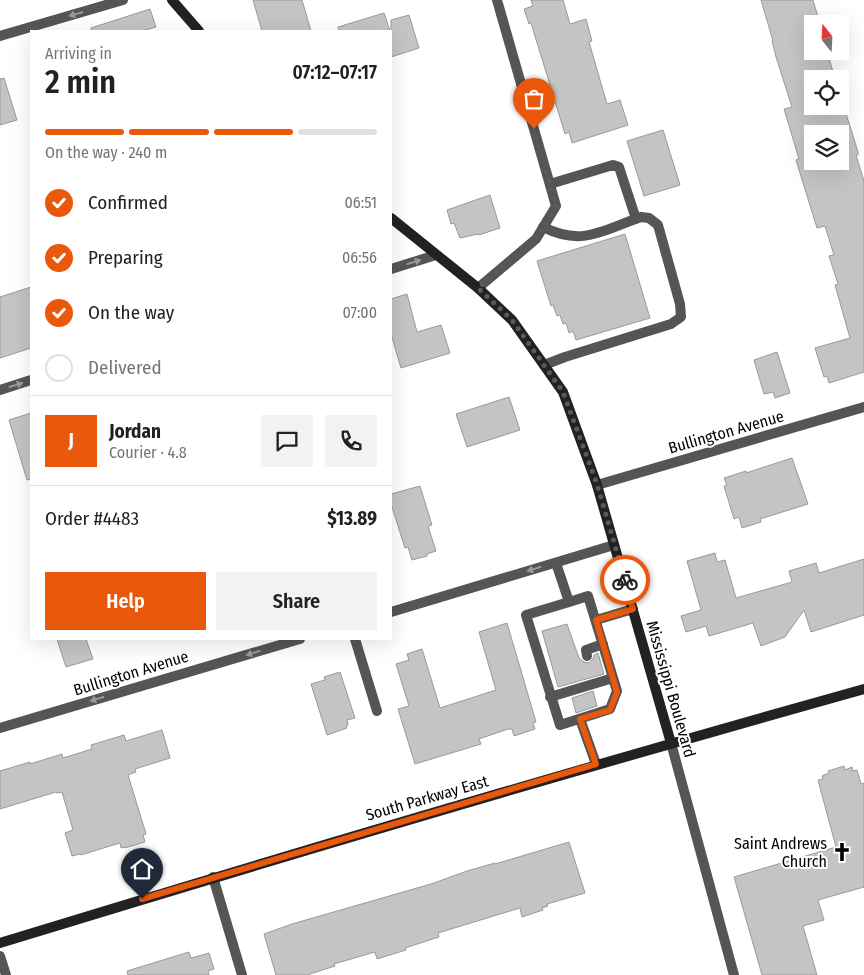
<!DOCTYPE html>
<meta charset="utf-8">
<style>
:root{--surface:#fff;--page:#f2f2f2;--text:#202124;--muted:#757577;--line:#e0e0e0;--accent:#ea580c}
body{margin:0;font-family:"Fira Sans Condensed",sans-serif;background:var(--page);color:var(--text);height:100vh;display:flex;flex-direction:column;font-size:19px;white-space:nowrap}
*{box-sizing:border-box;margin:0}
p{font-size:16px;color:var(--muted)}
.icon{flex:none;width:28px;height:28px;fill:none;stroke:currentColor;stroke-width:2;stroke-linecap:round;stroke-linejoin:round}
.map{position:relative;flex:1;overflow:hidden}
.drawer{position:absolute;left:30px;top:30px;width:362px;height:610px;display:flex;flex-direction:column;background:var(--surface);border-radius:0px;box-shadow:0 5px 20px #0002}
.drawer>*{flex:none}
.needle{width:32px;rotate:342deg}
.controls{position:absolute;left:804px;top:15px;display:grid;gap:10px}
.controls a{display:grid;place-items:center;width:45px;height:45px;border-radius:0px;background:var(--surface);box-shadow:0 5px 20px #0002;font-size:25px}
.pin{position:absolute;display:grid;place-items:center;width:42px;height:42px;color:#fff;margin:-51px -21px;border-radius:50% 50% 50% 0;rotate:-45deg;box-shadow:0 0 5px #0007}
.pin .icon{rotate:45deg}
.courier{position:absolute;display:grid;place-items:center;width:50px;height:50px;margin:-25px;border:4px solid #ea580c;border-radius:50%;background:#fff;color:#222;box-shadow:0 1px 6px #0007}
.summary em{font-style:normal;font-weight:600}
.summary div{display:flex;flex-direction:column-reverse}
.summary{display:flex;align-items:center;justify-content:space-between;height:85px;padding:0 15px}
h1{font-size:32px;font-weight:600;line-height:38px}
.bar{display:grid;grid-template-columns:repeat(4,1fr);gap:8px 5px;align-content:center;height:60px;padding:0 15px}
.bar i{height:6px;border-radius:4px;background:var(--line)}
.bar .active{background:var(--accent)}
.bar p{grid-column:span 4}
.line{display:flex;align-items:center;gap:12px;padding:0 15px;border-top:1px solid var(--line)}
.line div{flex:1}
.round{display:grid;place-items:center;flex:none;width:52px;height:52px;border-radius:0px;background:var(--page)}
ol{padding:0 15px;list-style:none}
li{display:flex;align-items:center;gap:15px;height:55px}
li p{margin-inline-start:auto}
li .icon{padding:5px;border-radius:50%;background:var(--accent);color:#fff;stroke-width:4}
li:last-child{color:var(--muted)}
li i{width:28px;height:28px;border:2px solid var(--line);border-radius:50%}
.button{display:flex;gap:10px;margin-top:auto;padding:10px 15px}
.button a{flex:1;height:58px;border-radius:0px;background:var(--accent);color:#fff;font-size:20px;font-weight:600;line-height:58px;text-align:center}
.button a+a{background:var(--page);color:var(--text)}
.map>svg:first-child{display:block}
.building{fill:#c4c4c4;stroke:#999;fill-rule:evenodd}
.lines{fill:none;stroke-linecap:round;stroke-linejoin:round}
.service{stroke:#555;stroke-width:10}
.minor{stroke:#555;stroke-width:10}
.tertiary{stroke:#555;stroke-width:10}
.secondary{stroke:#222;stroke-width:10}
.oneway{fill:#999}
.done{stroke:#595959;stroke-width:5;stroke-dasharray:0 9}
.route{stroke:#ea580c;stroke-width:6}
.labels{text-anchor:middle;dominant-baseline:central;stroke-width:4;stroke-linejoin:round;paint-order:stroke}
.street-label{font-size:16px;fill:#000;stroke:#fff}
.poi-label{font-size:16px;fill:#000;stroke:#fff;text-anchor:end}
</style>
<div class="map">
<svg width="864" height="975" viewBox="0 0 864 975">
<rect width="100%" height="100%" fill="#fff"/>
<path class="building" d="M253 0H302L311 31H262Z
M531 0H563L570 24 586 19 592 41 589 42 607 104 620 100 628 125 572 143 569 132 565 134 531 23 529 24 524 9 533 6Z
M761 0H813L820 24H812V51H827L835 79H812V106H840V94L858 152V155H856L864 181V372L829 383 827 376 824 377 815 348 850 338 835 285 838 284 829 256 834 255 825 226 817 228 796 160 799 159 784 109 792 107 776 57 772 41H773ZM812 134H840V161H812Z
M150 9 156 27 142 31H91V28Z
M384 13 390 31H339L338 27Z
M409 15 419 48 391 57V20Z
M4 78 17 120 0 125V79Z
M663 130 680 185 644 196 627 141Z
M490 195 500 228 479 235 478 234 460 238 454 223 451 224 447 210Z
M625 234 650 318 576 340 573 331 569 333 566 323 563 324 560 315 557 316 553 305 551 306 537 261Z
M31 287V348L0 358V297Z
M407 294 417 332 441 325 450 353 401 368 391 334V299Z
M777 352 790 393 775 398 773 392 764 394 754 360Z
M509 397 520 430 467 447 456 414Z
M31 413V479L27 480 9 420Z
M792 458 808 504 760 519 761 522 742 528 739 517 734 519 724 486 727 485 724 478 746 471V473Z
M420 486 432 525 428 526 436 551 427 554V556L412 560 408 547 405 548 391 504V494Z
M715 553 717 562 725 560 736 598 792 582 789 571 816 563 819 573 864 559V615L811 632 804 610 785 637 761 646 753 623 709 636 706 626 686 632 681 616 701 610 687 561Z
M507 623 536 722 533 723 535 729 514 736 512 729H508L479 739 481 744 415 764 398 709 409 706 396 664 409 660 407 654 422 649 440 708 496 690 479 632Z
M567 624 579 658 584 662 589 663 593 659 594 655 598 653 604 674 558 687 542 631Z
M57 639H86L93 659 66 667Z
M340 672 355 718 347 720 348 725 346 726 347 728 327 735 311 684 325 680 324 677Z
M593 691 597 706 576 713 572 698Z
M162 730 170 758 135 769 136 772 128 775 146 834 143 835 145 842 125 848 124 847 121 848 120 843 81 855 80 854 72 856 65 833 73 830 62 792 57 793 56 792 0 809V771L30 762V764L62 754 63 758 92 749 91 745 124 735 126 741Z
M844 766 845 770 852 767 853 771 857 770 861 784 864 783V887L818 900 824 920 803 926 817 975H762L734 877 836 847 818 780 823 779 822 776 829 773 828 771Z
M569 842 585 893 547 904 548 906 542 908 543 910 522 917 520 908 438 933 439 937 405 948 406 950 377 959 375 952 334 964 335 966 307 975H276L264 934 292 924 431 884 467 871 495 863V864Z
M189 952 191 958 209 953 214 969 208 971 209 975H128L127 971Z"/>
<g class="lines">
<path class="service" d="M550 184 613 165 619 167 636 219
M543 227C583 247 603 230 641 217L649 218 658 225 680 304 681 317 671 324 565 357 544 365
M556 563 569 602 526 615 560 725 610 709 617 691 588 596 569 602
M596 620 633 609
M355 639 377 711
M587 656 586 650 603 644
M550 697 613 678
M580 719 596 764
M0 956 6 975"/>
<path class="minor" d="M0 36 123 0
M391 269 436 255
M478 288 536 239 556 206 497 0
M0 390 31 380
M597 485 864 407
M391 612 614 545
M0 728 300 639
M213 877 242 975"/>
<path class="tertiary" d="M671 743 734 975"/>
<path class="secondary" d="M172 0 199 31
M391 218 478 288 512 320 563 392 597 485 671 743
M0 943C287 855 575 770 864 689"/>
</g>
<defs><path id="oneway-solid" d="M-6-.8H1V-3.2L6.5 0L1 3.2V.8H-6Z" transform="scale(1.25)"/></defs>
<g class="oneway">
<use href="#oneway-solid" transform="translate(76 14) rotate(164)"/>
<use href="#oneway-solid" transform="translate(414 262) rotate(-17)"/>
<use href="#oneway-solid" transform="translate(16 385) rotate(-17)"/>
<use href="#oneway-solid" transform="translate(534 569) rotate(163)"/>
<use href="#oneway-solid" transform="translate(253 653) rotate(163)"/>
<use href="#oneway-solid" transform="translate(97 699) rotate(163)"/>
</g>
<g class="lines">
<path class="done" d="M534 129 556 206 536 239 478 288 512 320 563 392 597 484 625 580"/>
<path class="route" d="M142 899 596 764 580 719 610 710 617 692 596 620 633 609 625 580"/>
</g>
<defs>
<g id="church-bare" transform="scale(1.5)"><path d="M-1.2-6h2.4v3.5h3.3v2.4h-3.3V6h-2.4V-.1h-3.3v-2.4h3.3Z" fill="#000" stroke="#fff" stroke-width="2.5" paint-order="stroke"/></g>
</defs>
<g fill-rule="evenodd">
<use href="#church-bare" x="842" y="852"/>
</g>
<g class="labels">
<g class="street-label">
<text transform="translate(726 432) rotate(-16)">Bullington Avenue</text>
<text transform="translate(131 673) rotate(-17)">Bullington Avenue</text>
<text transform="translate(671 689) rotate(74)">Mississippi Boulevard</text>
<text transform="translate(427 798) rotate(-16)">South Parkway East</text>
</g>
<g class="poi-label">
<text x="827" y="843">Saint Andrews<tspan x="827" dy="18">Church</tspan></text>
</g>
</g>
</svg>
<div class="controls">
<a><svg class="needle" viewBox="-14 -14 28 28"><path d="M0-13l5 13h-10z" fill="#e53935"/><path d="M0 13l5-13h-10z" fill="#757577"/></svg></a>
<a><svg class="icon" aria-label="locate" viewBox="0 0 24 24"><circle cx="12" cy="12" r="6"/><path d="M12 2v4M12 18v4M2 12h4M18 12h4"/></svg></a>
<a><svg class="icon" aria-label="layers" viewBox="0 0 24 24"><path d="M12 4l9 5-9 5-9-5zM3 14l9 5 9-5"/></svg></a>
</div>
<div class="pin" style="left:534px;top:129px;background:#ea580c"><svg class="icon" aria-label="bag" viewBox="0 0 24 24"><path d="M5 8h14l-1 12H6zM9 8a3 3 0 0 1 6 0"/></svg></div>
<div class="pin" style="left:142px;top:899px;background:#1f2937"><svg class="icon" aria-label="home" viewBox="0 0 24 24"><path d="M3 11l9-7 9 7M6 9v11h12V9"/></svg></div>
<div class="courier" style="left:625px;top:580px"><svg class="icon" aria-label="bike" viewBox="0 0 24 24"><circle cx="6" cy="16" r="4"/><circle cx="18" cy="16" r="4"/><path d="M6 16l4-8h5l3 8M10 8l3 8H6M13 5h3"/></svg></div>
<section class="drawer">
<div class="summary"><div><h1>2 min</h1><p>Arriving in</p></div><em>07:12–07:17</em></div>
<div class="bar"><i class="active"></i><i class="active"></i><i class="active"></i><i></i><p>On the way · 240 m</p></div>
<ol>
<li><svg class="icon" aria-label="check" viewBox="0 0 24 24"><path d="M5 12l5 5 9-10"/></svg>Confirmed<p>06:51</p></li>
<li><svg class="icon" aria-label="check" viewBox="0 0 24 24"><path d="M5 12l5 5 9-10"/></svg>Preparing<p>06:56</p></li>
<li><svg class="icon" aria-label="check" viewBox="0 0 24 24"><path d="M5 12l5 5 9-10"/></svg>On the way<p>07:00</p></li>
<li><i></i>Delivered</li>
</ol>
<div class="line" style="height:90px"><b class="round" style="background:var(--accent);color:#fff">J</b><div><b>Jordan</b><p>Courier · 4.8</p></div><a class="round"><svg class="icon" aria-label="chat" viewBox="0 0 24 24"><path d="M4 5h16v11H9l-5 4z"/></svg></a><a class="round"><svg class="icon" aria-label="phone" viewBox="0 0 24 24"><path d="M5 4h4l2 5-3 2q2 4 5 5l2-3 5 2v4C11 20 4 13 5 4z"/></svg></a></div>
<div class="line" style="height:65px"><div>Order #4483</div><b>$13.89</b></div>
<div class="button"><a>Help</a><a>Share</a></div>
</section>
</div>
